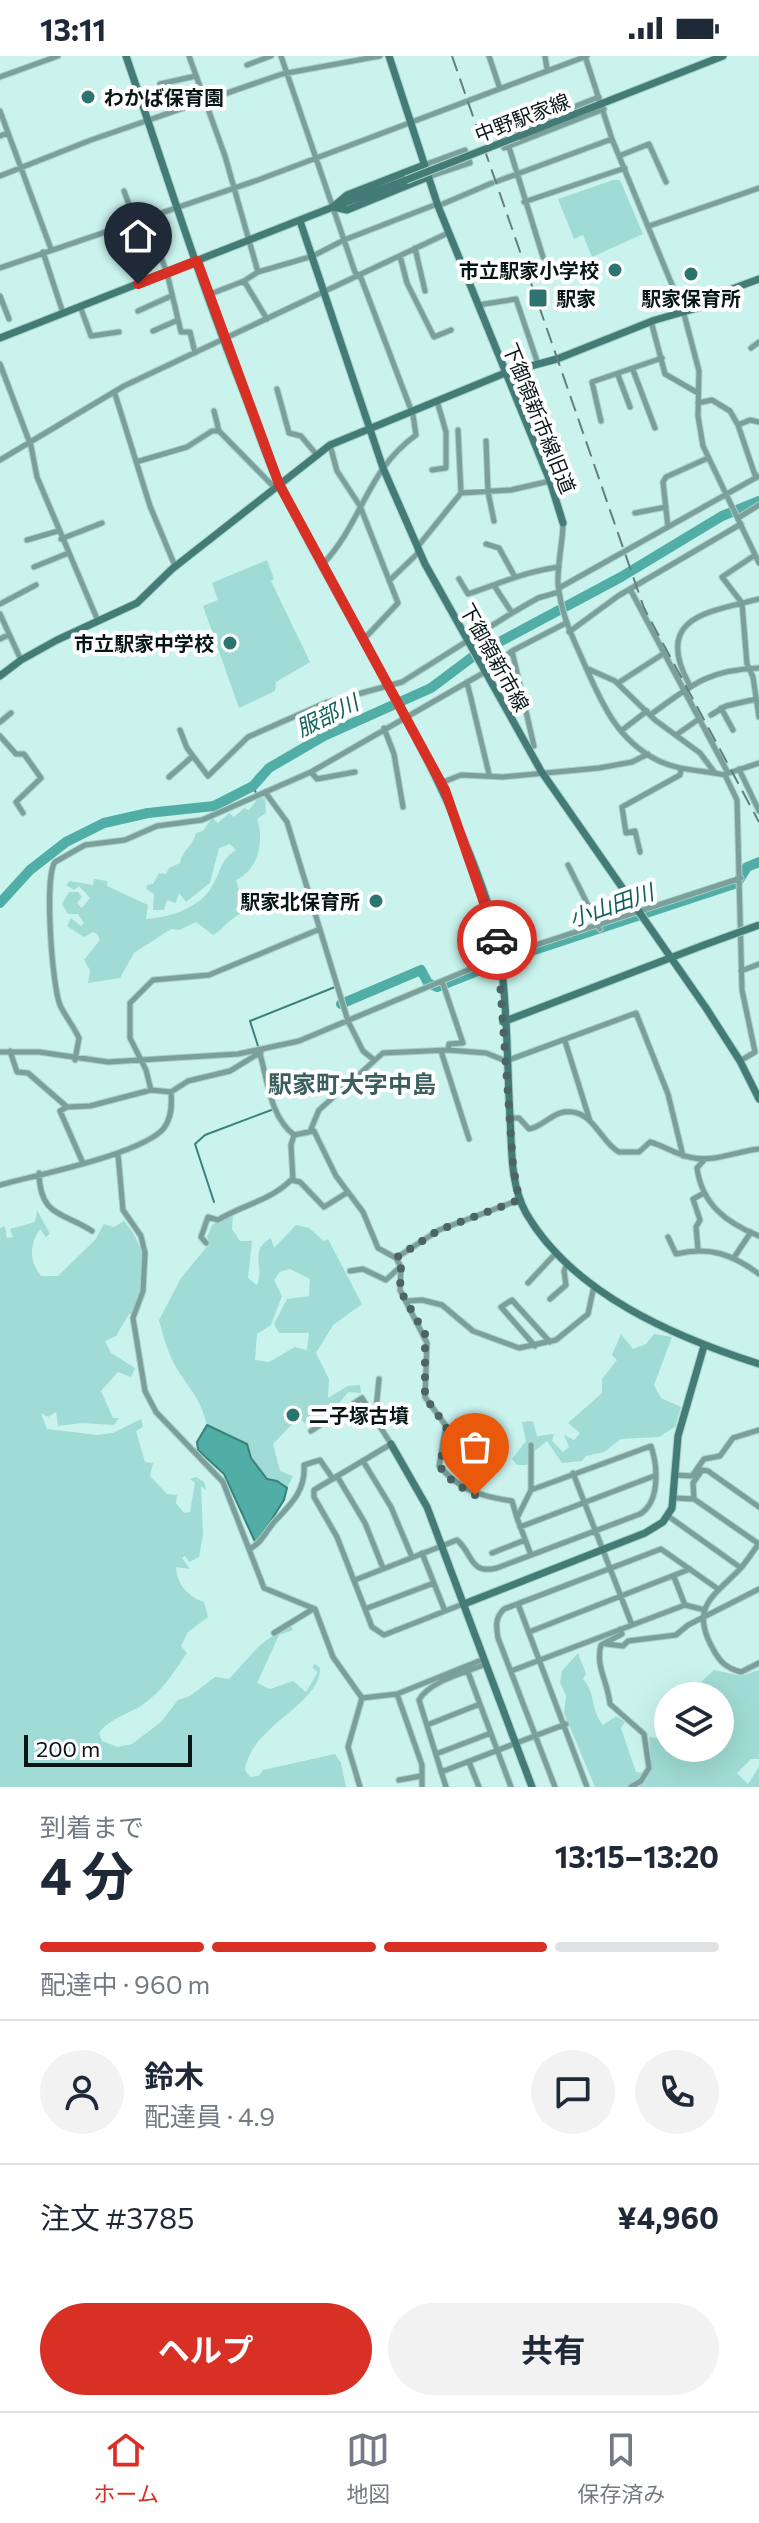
<!DOCTYPE html>
<html lang="ja">
<meta charset="utf-8">
<style>
:root{--surface:#fff;--page:#f2f2f3;--text:#1f2937;--muted:#747a83;--line:#e0e1e3;--accent:#d93025}
body{margin:0;font-family:Commissioner,"Noto Sans JP",sans-serif;background:var(--page);color:var(--text);height:100vh;display:flex;flex-direction:column;font-size:30px;white-space:nowrap}
*{box-sizing:border-box;margin:0}
p{font-size:26px;color:var(--muted)}
.icon{flex:none;width:44px;height:44px;fill:none;stroke:currentColor;stroke-width:2;stroke-linecap:round;stroke-linejoin:round}
.map{position:relative;height:1731px;overflow:hidden}
.sheet{display:flex;flex-direction:column;background:var(--surface);flex:1}
.sheet>*{flex:none}
.tools{position:absolute;left:654px;top:1626px;display:grid;gap:16px}
.tools a{display:grid;place-items:center;width:80px;height:80px;border-radius:50%;background:var(--surface);box-shadow:0 8px 32px #0002;font-size:40px}
.scale{position:absolute;left:24px;bottom:20px;width:168px;box-sizing:border-box;padding-left:8px;border:4px solid #081716;border-top:0;font-size:22px;line-height:28px;white-space:nowrap;color:#081716;-webkit-text-stroke:6px #fff;paint-order:stroke}
.pin{position:absolute;display:grid;place-items:center;width:68px;height:68px;color:#fff;margin:-82px -34px;border-radius:50% 50% 50% 0;rotate:-45deg;box-shadow:0 0 8px #0007}
.pin .icon{rotate:45deg}
.courier{position:absolute;display:grid;place-items:center;width:80px;height:80px;margin:-40px;border:6px solid #d93025;border-radius:50%;background:#fff;color:#222;box-shadow:0 2px 10px #0007}
.headline em{font-style:normal;font-weight:700}
.headline div{display:flex;flex-direction:column-reverse}
.headline{display:flex;align-items:center;justify-content:space-between;height:136px;padding:0 40px}
h1{font-size:52px;font-weight:700;line-height:60px}
.bar{display:grid;grid-template-columns:repeat(4,1fr);gap:12px 8px;align-content:center;height:96px;padding:0 40px}
.bar i{height:10px;border-radius:6px;background:var(--line)}
.bar .selected{background:var(--accent)}
.bar p{grid-column:span 4}
.line{display:flex;align-items:center;gap:20px;padding:0 40px;border-top:2px solid var(--line)}
.line div{flex:1}
.round{display:grid;place-items:center;flex:none;width:84px;height:84px;border-radius:42px;background:var(--page)}
.action{display:flex;gap:16px;margin-top:auto;padding:16px 40px}
.action a{flex:1;height:92px;border-radius:48px;background:var(--accent);color:#fff;font-size:32px;font-weight:700;line-height:92px;text-align:center}
.action a+a{background:var(--page);color:var(--text)}
.status{display:flex;justify-content:space-between;align-items:center;height:56px;padding:0 40px;background:var(--surface);direction:ltr}
.status svg{height:22px;fill:currentColor}
.dock{display:flex;justify-content:space-around;align-items:center;height:112px;border-top:2px solid var(--line);background:var(--surface);font-size:22px;color:var(--muted)}
.dock a{display:grid;justify-items:center;gap:4px}
.dock .selected{color:var(--accent)}
.map>svg:first-child{display:block}
.green{fill:#a0dcd5;fill-rule:evenodd}
.water{fill:#51aea6;stroke:#3b817b;stroke-width:2}
.lines{fill:none;stroke-linecap:round;stroke-linejoin:round}
.stream{stroke:#3b817b;stroke-width:2}
.river{stroke:#51aea6;stroke-width:10}
.street-casing{stroke:#abd0cb;stroke-width:7}
.secondary-casing{stroke:#abd0cb;stroke-width:9}
.street{stroke:#7b9f9b;stroke-width:5}
.secondary{stroke:#437b76;stroke-width:7}
.rail{stroke:#647f7c;stroke-width:2;stroke-dasharray:16 8;stroke-linecap:butt}
.secondary-bridge-casing{stroke:#abd0cb;stroke-width:9;stroke-linecap:butt}
.secondary-bridge{stroke:#437b76;stroke-width:7}
.done{stroke:#4c6462;stroke-width:8;stroke-dasharray:0 14.4}
.route{stroke:#d93025;stroke-width:10}
.poi-dot{fill:#2c756f;stroke:#fff;stroke-width:3}
.labels{text-anchor:middle;dominant-baseline:central;stroke-width:8;stroke-linejoin:round;paint-order:stroke}
.poi-label{font-size:20px;font-weight:bold;fill:#081716;stroke:#fff;text-anchor:start}
.street-label{font-size:20px;fill:#081716;stroke:#fff}
.water-label{font-size:22px;font-style:italic;fill:#105f59;stroke:#fff}
.quarter-label{font-size:24px;font-weight:bold;fill:#3a5f5c;stroke:#fff}
</style>
<div class="status"><b>13:11</b><svg viewBox="0 0 49 12"><path d="M0 12V9h3v3zM5 12V6h3v6zM10 12V3h3v9zM15 12V0h3v12zM26 1h20v11H26zM47 4h2v5h-2z"/></svg></div>
<div class="map">
<svg width="759" height="1731" viewBox="0 0 759 1731">
<rect width="100%" height="100%" fill="#caf3ee"/>
<path class="green" d="M613 124H620L643 178 592 201 583 179 574 183 558 143Z
M267 504 274 523 271 525 310 606 276 626 275 635 239 652 203 550 218 544 212 527Z
M259 741 265 742 266 757 257 763C265 785 258 814 236 824L243 846 240 858C228 864 224 873 213 879L196 866 179 874 171 873 134 897 120 922 88 927 90 914 84 904 100 884 97 878 93 876 84 881 67 870 71 862 81 870 84 867 78 858H68L62 848 69 836H78L82 841 77 847 82 852 90 842 79 830 74 834 66 829 70 825 93 829 94 823 107 825V830L148 849 146 863C167 862 196 853 209 835 221 819 218 805 236 794L230 788 219 792 210 827 186 846 179 837 176 847 167 844 164 854H153L154 838 146 833 147 829 153 828 159 817 166 818 169 812 180 807C182 794 193 790 196 777L203 775 212 762 218 767 229 757 234 761 244 752 249 754Z
M37 1154 50 1178 46 1181 40 1173C29 1189 29 1205 41 1220H58L95 1184 104 1168 114 1171 124 1165C148 1192 149 1224 135 1257L129 1258 116 1280 105 1285 111 1297 135 1312 131 1321 118 1316 101 1335 113 1362H119L114 1369 82 1367 58 1370 56 1356 48 1361 41 1357 47 1373 98 1379 113 1377 141 1363 143 1371 136 1375 145 1406 153 1407 150 1420 167 1438 177 1439 176 1447 184 1457 190 1456 195 1427 190 1423 196 1421 204 1426 206 1434 201 1430 203 1479 199 1501 189 1506 185 1500 182 1502 190 1513 176 1511C177 1528 188 1541 204 1546L208 1561 188 1576 181 1590 187 1597C176 1612 166 1630 151 1642 135 1658 112 1659 99 1677L102 1685 118 1691 132 1688 161 1666 178 1644 190 1640 215 1621 229 1623 259 1590 289 1567 293 1574 279 1579 257 1627 270 1633 293 1625 306 1636 318 1616 312 1611 315 1608 320 1612C321 1649 251 1669 245 1714L250 1721 259 1720 263 1714 335 1698 341 1707 346 1731H0V1172L5 1170 7 1182 13 1181 10 1173 35 1166Z
M233 1157 232 1173 240 1185H252L248 1222 257 1229C265 1210 248 1195 271 1182L274 1192 296 1169 309 1172 324 1185 328 1183 362 1248 333 1269 316 1297 329 1323 328 1342 348 1330 360 1329 361 1337 348 1336 334 1354 327 1349 322 1363 311 1372 298 1362 273 1388 280 1415 293 1420 287 1432 277 1425 267 1423 251 1402 247 1388 207 1369C200 1342 191 1335 177 1313 168 1298 163 1280 159 1264L181 1222 209 1188 207 1181 212 1169ZM290 1213 310 1223 309 1240 287 1243 274 1268 279 1277H309L307 1294 295 1291 269 1306 255 1304 257 1278 271 1269 282 1240 274 1224 280 1216Z
M621 1278 633 1293 646 1288 654 1278 672 1281 654 1329 661 1342 681 1351 675 1371 659 1381 621 1383 604 1396 586 1400 582 1405 562 1407 547 1385 532 1397 527 1409H517L512 1403 526 1385 522 1366 533 1365 537 1380 554 1378 552 1385 563 1396 569 1391 564 1379 574 1384 580 1377 568 1367 602 1337V1323L617 1304 612 1299Z
M578 1597 586 1618 583 1623C596 1637 590 1653 603 1669L616 1660 625 1666 621 1672 636 1716 645 1717 628 1731H595L564 1657 566 1640 560 1626 562 1615Z
M714 1614 741 1620 759 1614V1703H751L737 1717 748 1728 759 1711V1731H638L651 1715 649 1681 658 1682 663 1691 720 1692V1640H697L701 1626Z"/>
<path class="water" d="M207 1369 247 1388 251 1402 267 1423 277 1425 287 1432 284 1444 256 1488 224 1418 198 1394 197 1386Z"/>
<g class="lines">
<path class="stream" d="M253 730 256 737
M258 990 250 965 335 931
M264 1024 269 1040
M214 1146 195 1088 205 1079 274 1053"/>
<path class="river" d="M0 847 30 814 66 786 104 767 148 757 214 750 253 730 269 712 324 680 431 632 475 599 621 521 722 460 759 445
M341 948 421 914 428 927 437 931 510 902 737 827 747 811 759 806"/>
<g class="street-casing">
<path id="street" d="M189 0 225 100 258 216
M281 0 355 216 361 222 413 359 416 379C366 415 363 466 322 509
M489 0 500 33
M545 0 547 13
M585 0 612 83 684 258 699 315 698 360 703 390 759 507
M247 9 271 0
M0 21 58 0
M160 28 196 20
M0 55 51 193
M505 78 543 201
M0 80 8 77
M498 81 599 41
M504 92 604 53
M619 100 649 88 666 126
M424 109 465 94 470 107 428 121
M0 120 91 84 282 18 380 0
M498 125 612 83
M124 135 135 165
M524 146 625 112
M438 150 492 127
M146 162 167 217 181 276H190L195 297
M649 170 759 132
M415 192 425 235
M43 196 63 257
M400 200 407 227 434 281 451 274
M0 212 258 124 587 0
M208 239 244 225
M0 240 9 263
M478 249 516 243 538 308
M80 250 91 280 119 276
M138 255 171 240
M267 263 244 225 258 216 313 200 344 184 437 148
M651 265 665 318 698 337
M153 275 178 264
M751 292 759 286
M0 308 31 390 37 421 98 565
M633 314 655 372
M618 319 630 351
M277 333 289 377 301 380 316 398
M115 338 150 450 175 510
M698 347 712 344 730 355 738 369 756 422
M214 355 219 375 275 432
M601 365 592 326 662 302
M738 369 750 364 759 366
M458 374 461 437
M486 385 488 436 494 465
M330 389 337 415 360 450 398 547 363 584
M0 404 124 330 448 177
M136 406 187 391 212 375H219
M432 414 446 412V376L437 345
M635 457 666 451
M738 462 759 449
M563 467C563 487 557 508 558 528 561 555 569 574 580 598 599 641 614 683 659 705 680 715 702 714 725 719L737 744 742 934 755 996 740 1005
M668 471 663 426 666 421 708 402
M61 483 102 467
M27 484 58 475
M486 488 499 492 515 521
M755 499 722 521 742 547 747 608 753 621 759 661
M34 511 66 498
M459 523 468 538C498 528 527 515 559 511
M390 524 417 498 419 489 461 437 511 434 550 425
M495 531 512 557
M559 532 759 420
M630 533 728 717
M0 548 36 529
M0 558 21 604
M569 576 618 540 741 468
M0 583 8 579
M512 595 534 690
M586 612 615 625 655 664 700 697 715 717
M467 626 489 718
M618 627 663 598
M689 628C653 561 708 556 759 543
M721 652 733 674
M650 659C691 630 706 614 759 612
M711 659 726 650 756 643
M0 666 11 657
M384 672 394 698 403 751
M180 674 187 692 208 720 248 681 325 647 402 626 512 557 538 542 559 536
M621 675 647 655
M676 679 699 663
M0 680 16 698H24L41 722 16 746 23 757
M739 713 759 755
M311 716 317 723 355 716
M726 718 759 707
M169 721 193 700
M441 727 461 719 503 721 599 712 632 706 648 698
M265 736 287 766 348 965 363 995 373 1003
M640 796 635 775 626 777 622 751 680 719 681 714
M568 809 600 873
M741 915 759 908
M442 925 463 987 449 988 448 994
M565 985 590 1065
M10 995 17 1016 28 1017 67 1051 90 1050 151 1034
M441 995 469 1083
M0 996H39L108 1006 238 998 299 985 499 901 741 822
M261 996 230 1015 188 1025 171 1036 151 1034 146 1014 130 982V947L153 924 209 919 320 873
M260 998C268 1026 270 1060 294 1079L314 1075 336 1120 363 1156 378 1192 396 1202 401 1211 400 1234 427 1287 425 1341 446 1370 439 1410C461 1435 480 1440 512 1445L517 1462
M75 1004 79 982C74 971 65 960 60 949 52 929 44 821 55 806L85 789 125 784 157 770 202 764 311 716 485 616 512 595 564 568
M67 1051 60 1055 82 1105
M510 1062H519L529 1073C542 1071 551 1058 564 1056 593 1052 600 1086 619 1096H639L650 1086C665 1090 678 1100 694 1102 715 1106 738 1095 759 1093
M311 1073 319 1054 383 997 448 994 486 997 506 1005 636 957 668 1038 683 1100
M118 1098 123 1154 141 1180 145 1197 143 1235 133 1262 145 1335 156 1356 223 1426 264 1532 315 1553 333 1601 362 1642 348 1691 360 1731
M705 1103 697 1112C702 1149 727 1167 759 1180
M39 1117C40 1161 63 1156 92 1175
M293 1124 291 1089 294 1079
M0 1129C36 1119 143 1098 164 1072 172 1061 172 1048 171 1036
M668 1181 676 1198C709 1190 732 1198 759 1218
M206 1187 201 1181 208 1161 218 1164C242 1149 270 1145 291 1124L300 1126 324 1151 348 1136
M698 1193 696 1171 700 1164 693 1143 704 1137
M735 1200 751 1176
M396 1202 439 1174 519 1144
M350 1215 363 1213 386 1224 400 1211
M528 1227 556 1197
M550 1243 566 1229 564 1215 567 1208
M408 1245 422 1244 442 1249 473 1275 519 1292 556 1284 588 1258 594 1230
M535 1290 501 1251 512 1244 550 1286
M372 1357 376 1354 379 1323
M311 1375 362 1342 391 1388 314 1434V1441L337 1481 372 1571 384 1579 463 1548
M531 1389V1434
M363 1405 391 1451 412 1501
M573 1417 632 1569
M675 1419 692 1420 704 1403 720 1400 733 1382 759 1374
M337 1420 365 1467 383 1512
M674 1442 694 1443 759 1488
M694 1443 693 1427 702 1414 708 1415 759 1451
M668 1460 741 1512
M520 1471 654 1420
M759 1487C753 1496 747 1505 740 1513 714 1540 689 1551 713 1593 720 1606 726 1612 741 1616L759 1607
M251 1492C262 1487 267 1473 276 1464 291 1448 306 1434 304 1409L320 1404 333 1423
M422 1497 445 1555
M492 1497 525 1484
M674 1521 685 1549
M355 1524 457 1484C473 1497 469 1519 497 1512L640 1458C660 1446 658 1411 651 1390L531 1434 517 1462 531 1499
M518 1548 587 1731
M365 1553 434 1527
M620 1573 622 1578 601 1589C595 1610 608 1626 610 1648L644 1678 649 1712 641 1725 631 1731
M529 1576 690 1513
M274 1577 313 1553
M606 1588 623 1590 628 1585 676 1579 688 1569 759 1533
M511 1615 685 1549 705 1554
M468 1616 511 1731
M397 1638 422 1709V1731
M362 1642 397 1638 484 1603
M427 1669 480 1648
M436 1698 491 1677
M469 1706 479 1731
M441 1716 566 1668
M399 1724 421 1720
M446 1731 419 1644C429 1625 467 1616 486 1608
M555 1731 498 1582C496 1570 495 1562 504 1553L661 1493 718 1533"/>
</g>
<g class="secondary-casing">
<path id="secondary" d="M126 0C164 111 199 223 242 332 255 365 265 400 281 432 350 571 439 700 488 848 509 912 506 994 510 1061 512 1093 510 1128 526 1157 573 1238 675 1281 759 1308
M389 0 438 150 550 425 563 467
M519 80 723 0
M339 149 406 124
M333 151 347 154 428 121
M300 165 383 412 425 508 541 715 706 952 740 1005 759 1043
M0 282 333 151 347 139 424 109
M0 620 21 604 57 584 137 547 172 513 330 389 505 317 557 303 655 264 708 249 732 233 759 223
M503 966 704 889
M391 1388 427 1451 532 1731
M464 1548 645 1477 663 1466 672 1452 678 1380 704 1290"/>
</g>
<use href="#street" class="street"/>
<use href="#secondary" class="secondary"/>
<path class="rail" d="M452 0 644 552 759 766"/>
<g class="secondary-bridge-casing">
<path id="secondary-bridge" d="M406 124 519 80
M704 889 759 869"/>
</g>
<use href="#secondary-bridge" class="secondary-bridge"/>
</g>
<g class="lines">
<path class="done" d="M475 1439 454 1427 439 1410 448 1378 446 1370 425 1341V1278L400 1234 401 1211 396 1202 439 1174 519 1144 513 1109 497 884"/>
<path class="route" d="M138 228 197 205 279 428 445 734 497 884"/>
</g>
<g class="poi-dot">
<circle cx="88" cy="41" r="8"/>
<circle cx="615" cy="214" r="8"/>
<circle cx="691" cy="218" r="8"/>
<rect x="528" y="232" width="20" height="20" rx="4"/>
<circle cx="230" cy="587" r="8"/>
<circle cx="376" cy="845" r="8"/>
<circle cx="293" cy="1359" r="8"/>
</g>
<g class="labels">
<g class="poi-label">
<text x="104" y="41">わかば保育園</text>
<text x="599" y="214" text-anchor="end">市立駅家小学校</text>
<text x="556" y="242">駅家</text>
<text x="691" y="242" text-anchor="middle">駅家保育所</text>
<text x="214" y="587" text-anchor="end">市立駅家中学校</text>
<text x="360" y="845" text-anchor="end">駅家北保育所</text>
<text x="309" y="1359">二子塚古墳</text>
</g>
<g class="street-label">
<text transform="translate(522 61) rotate(-21)">中野駅家線</text>
<text transform="translate(540 362) rotate(68)">下御領新市線旧道</text>
<text transform="translate(495 601) rotate(61)">下御領新市線</text>
</g>
<g class="water-label">
<text transform="translate(327 659) rotate(-26)">服部川</text>
<text transform="translate(611 849) rotate(-19)">小山田川</text>
</g>
<g class="quarter-label">
<text x="352" y="1027">駅家町大字中島</text>
</g>
</g>
</svg>
<div class="tools">
<a><svg class="icon" aria-label="layers" viewBox="0 0 24 24"><path d="M12 4l9 5-9 5-9-5zM3 14l9 5 9-5"/></svg></a>
</div>
<div class="scale">200 m</div>
<div class="pin" style="left:475px;top:1439px;background:#ea580c"><svg class="icon" aria-label="bag" viewBox="0 0 24 24"><path d="M5 8h14l-1 12H6zM9 8a3 3 0 0 1 6 0"/></svg></div>
<div class="pin" style="left:138px;top:228px;background:#1f2937"><svg class="icon" aria-label="home" viewBox="0 0 24 24"><path d="M3 11l9-7 9 7M6 9v11h12V9"/></svg></div>
<div class="courier" style="left:497px;top:884px"><svg class="icon" aria-label="car" viewBox="0 0 24 24"><path d="M5 17H2v-5l4-1 3-4h7l3 4 3 1v5h-3M9 17h6M6 11h13"/><circle cx="7" cy="17" r="2"/><circle cx="17" cy="17" r="2"/></svg></div>
</div>
<section class="sheet">
<div class="headline"><div><h1>4 分</h1><p>到着まで</p></div><em>13:15–13:20</em></div>
<div class="bar"><i class="selected"></i><i class="selected"></i><i class="selected"></i><i></i><p>配達中 · 960 m</p></div>
<div class="line" style="height:144px"><a class="round"><svg class="icon" aria-label="person" viewBox="0 0 24 24"><circle cx="12" cy="8" r="4"/><path d="M4 21q1-7 8-7t8 7"/></svg></a><div><b>鈴木</b><p>配達員 · 4.9</p></div><a class="round"><svg class="icon" aria-label="chat" viewBox="0 0 24 24"><path d="M4 5h16v11H9l-5 4z"/></svg></a><a class="round"><svg class="icon" aria-label="phone" viewBox="0 0 24 24"><path d="M5 4h4l2 5-3 2q2 4 5 5l2-3 5 2v4C11 20 4 13 5 4z"/></svg></a></div>
<div class="line" style="height:104px"><div>注文 #3785</div><b>¥4,960</b></div>
<div class="action"><a>ヘルプ</a><a>共有</a></div>
</section>
<nav class="dock">
<a class="selected"><svg class="icon" aria-label="home" viewBox="0 0 24 24"><path d="M3 11l9-7 9 7M6 9v11h12V9"/></svg>ホーム</a>
<a><svg class="icon" aria-label="map" viewBox="0 0 24 24"><path d="M3 6l6-2 6 2 6-2v14l-6 2-6-2-6 2zM9 4v14M15 6v14"/></svg>地図</a>
<a><svg class="icon" aria-label="saved" viewBox="0 0 24 24"><path d="M7 4h10v16l-5-4-5 4z"/></svg>保存済み</a>
</nav>
